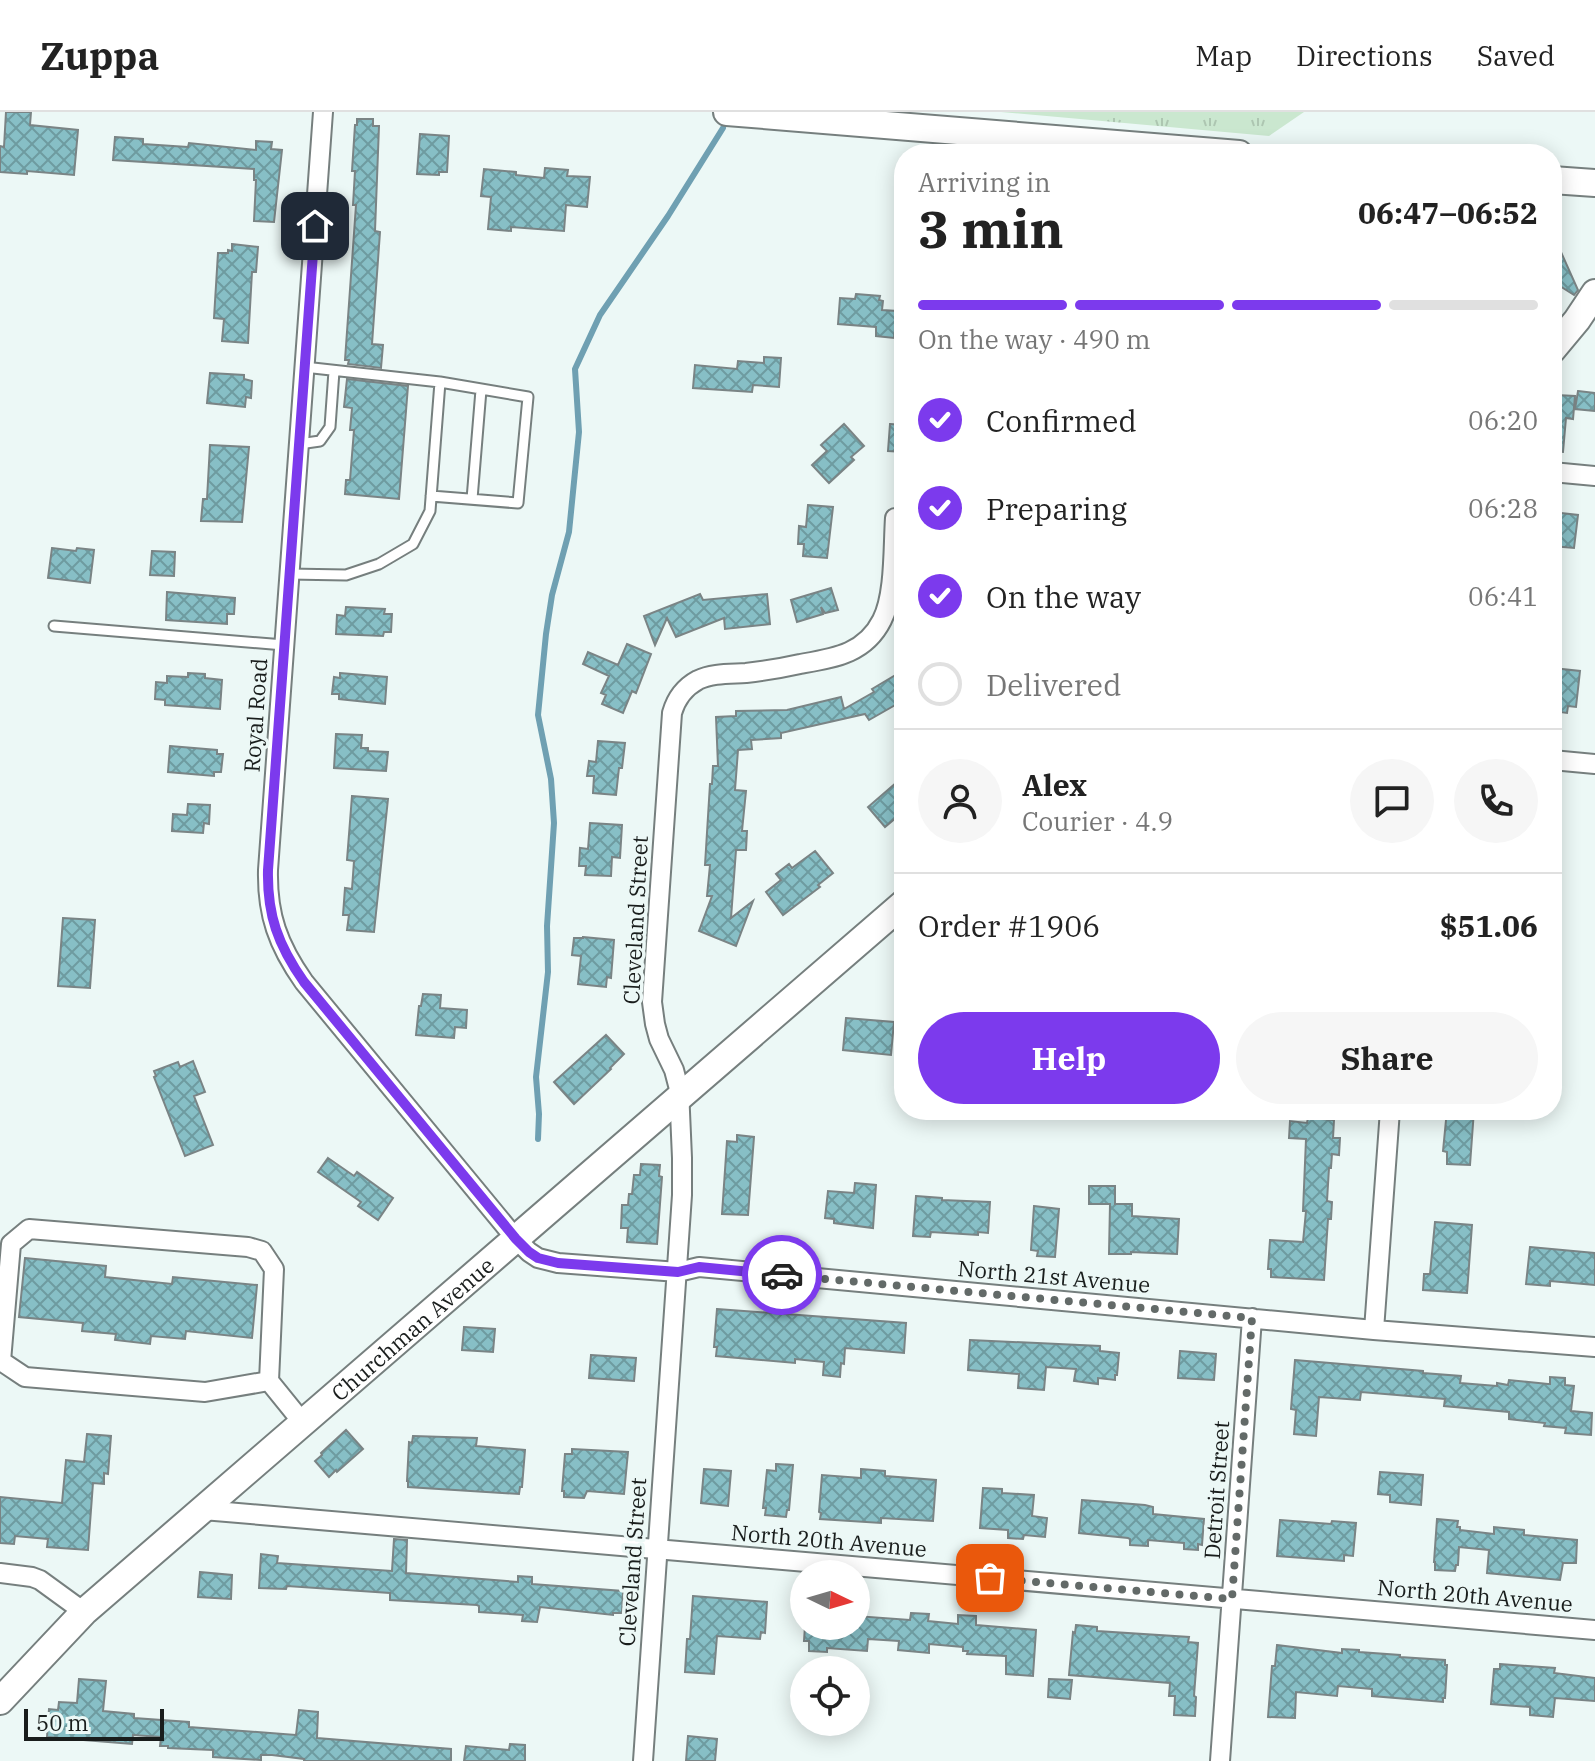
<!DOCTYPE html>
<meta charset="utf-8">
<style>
:root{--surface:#fff;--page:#f6f6f6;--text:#222;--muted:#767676;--line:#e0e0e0;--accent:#7c3aed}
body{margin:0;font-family:"IBM Plex Serif",serif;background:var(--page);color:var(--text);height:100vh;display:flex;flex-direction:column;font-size:30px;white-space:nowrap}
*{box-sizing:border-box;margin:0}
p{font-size:26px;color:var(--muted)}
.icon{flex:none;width:44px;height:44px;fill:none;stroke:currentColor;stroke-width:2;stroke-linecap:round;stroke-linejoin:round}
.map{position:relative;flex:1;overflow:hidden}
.details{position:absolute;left:894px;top:32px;width:668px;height:976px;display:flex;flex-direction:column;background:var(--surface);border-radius:32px;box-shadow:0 4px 20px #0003}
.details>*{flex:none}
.needle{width:52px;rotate:95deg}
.tools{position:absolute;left:790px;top:1448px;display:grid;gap:16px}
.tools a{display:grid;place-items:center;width:80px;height:80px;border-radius:50%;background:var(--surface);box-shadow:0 4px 20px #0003;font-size:40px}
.scale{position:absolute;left:24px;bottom:20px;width:140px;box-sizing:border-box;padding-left:8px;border:4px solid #191d1c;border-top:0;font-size:22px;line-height:28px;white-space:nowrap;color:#191d1c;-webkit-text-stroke:6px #ecf8f6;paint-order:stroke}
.pin{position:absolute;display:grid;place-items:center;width:68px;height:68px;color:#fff;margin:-34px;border-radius:16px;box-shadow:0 4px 12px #0006}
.courier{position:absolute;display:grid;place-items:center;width:80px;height:80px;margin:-40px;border:6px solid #7c3aed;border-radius:50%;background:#fff;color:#222;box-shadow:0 2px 10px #0007}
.overview em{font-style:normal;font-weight:700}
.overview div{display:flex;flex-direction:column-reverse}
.overview{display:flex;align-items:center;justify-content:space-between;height:136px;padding:0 24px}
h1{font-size:52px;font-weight:700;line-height:60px}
.bar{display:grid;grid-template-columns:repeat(4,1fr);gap:12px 8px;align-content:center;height:96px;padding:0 24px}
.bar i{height:10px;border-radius:6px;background:var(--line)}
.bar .active{background:var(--accent)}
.bar p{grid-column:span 4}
.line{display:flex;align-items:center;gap:20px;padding:0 24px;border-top:2px solid var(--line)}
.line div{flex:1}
.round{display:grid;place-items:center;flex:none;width:84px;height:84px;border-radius:42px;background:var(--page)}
ol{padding:0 24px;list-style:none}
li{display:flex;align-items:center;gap:24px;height:88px}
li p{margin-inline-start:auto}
li .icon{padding:8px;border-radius:50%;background:var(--accent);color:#fff;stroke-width:4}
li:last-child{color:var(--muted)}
li i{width:44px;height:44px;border:4px solid var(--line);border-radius:50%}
.primary-button{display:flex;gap:16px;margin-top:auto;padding:16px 24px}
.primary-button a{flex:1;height:92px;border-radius:48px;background:var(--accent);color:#fff;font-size:32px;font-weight:700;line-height:92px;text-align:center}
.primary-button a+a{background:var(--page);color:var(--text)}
header{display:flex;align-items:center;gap:48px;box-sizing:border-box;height:112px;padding:0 40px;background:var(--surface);border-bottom:2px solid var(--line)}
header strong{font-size:38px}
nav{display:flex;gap:44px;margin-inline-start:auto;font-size:28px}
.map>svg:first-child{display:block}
.grass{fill:url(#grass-tufts)}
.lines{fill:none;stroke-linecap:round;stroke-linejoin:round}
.stream{stroke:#6fa0b2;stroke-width:6}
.building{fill:url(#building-cross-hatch);stroke:#7a8485;stroke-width:2}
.lane-casing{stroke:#767f7e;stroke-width:13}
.street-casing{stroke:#767f7e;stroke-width:22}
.secondary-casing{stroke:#767f7e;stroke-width:30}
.lane{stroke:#fff;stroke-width:9}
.street{stroke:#fff;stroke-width:18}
.secondary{stroke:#fff;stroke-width:26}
.done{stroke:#636a68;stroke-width:8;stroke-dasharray:0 14.4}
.route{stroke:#7c3aed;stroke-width:10}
.labels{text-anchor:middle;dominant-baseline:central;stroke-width:7;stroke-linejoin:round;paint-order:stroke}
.street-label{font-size:22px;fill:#191d1c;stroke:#ecf8f6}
</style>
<header>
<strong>Zuppa</strong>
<nav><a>Map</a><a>Directions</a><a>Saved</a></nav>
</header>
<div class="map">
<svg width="1595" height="1649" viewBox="0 0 1595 1649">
<defs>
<pattern id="grass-tufts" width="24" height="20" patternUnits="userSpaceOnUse" patternTransform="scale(2)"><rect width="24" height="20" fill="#cae7cf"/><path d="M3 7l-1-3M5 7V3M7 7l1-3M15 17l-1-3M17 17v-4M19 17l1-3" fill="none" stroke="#adc6b1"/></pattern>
<pattern id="building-cross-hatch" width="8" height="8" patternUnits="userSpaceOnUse" patternTransform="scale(2)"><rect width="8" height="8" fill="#87bfc6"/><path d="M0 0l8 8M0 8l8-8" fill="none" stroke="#6e9ba0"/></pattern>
</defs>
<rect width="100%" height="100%" fill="#ecf8f6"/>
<path class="grass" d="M1001 0H1304L1269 24Z"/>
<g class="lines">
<path class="stream" d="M538 1027 539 1002 536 965 548 860 547 814 554 711 551 667 538 603 546 522 552 483 569 420 579 320 575 257 600 203 668 104 723 16"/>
</g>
<path class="building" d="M6 0H31L30 13 78 18 74 63 27 59V62L0 60V34L4 35Z
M357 7H373V14H379L375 119 380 120 372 232 383 233 381 256 348 252 349 248H345L356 93H353L355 59H352L355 13H357Z
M420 22 449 24 447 60H439V63L417 62Z
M115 25 143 27V32L188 35 189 31 256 38V29L272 30 271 37 282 38 274 110 254 109 256 68H254V57L113 48Z
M545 56 568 58 567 64 590 65 587 95 566 93 564 119 511 115V119L488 117 491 85 481 84 484 57 516 60V63L544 66Z
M1552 120 1578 178 1574 183 1552 169Z
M232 132 258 135 256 160H252L248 231 222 229 224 207 214 206 218 141H228V138L232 139Z
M856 182 880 184 879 188 883 189 882 198 897 199 894 226 876 224V215L838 212 840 186 855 187Z
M764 245 781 246 779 275 753 273 752 280 693 276 695 253 737 257 738 249 764 251Z
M210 261 244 263V267L252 269 251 286 246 285 245 295 207 291Z
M347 267 408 274 399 387 345 382 346 368H350L354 318H350L352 296 344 295Z
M1578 279 1595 281V299L1575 297Z
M1556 283 1575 284 1573 307 1566 306 1563 340 1552 339V288H1556Z
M844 312 864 334 851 345 854 348 829 371 812 353 827 339 821 333Z
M890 312 904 313V340L888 339Z
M210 333 249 335 242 410 201 409 203 387H207Z
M808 393 833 395 827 446 803 444 804 432H798L799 414 806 415Z
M1552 400 1578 403 1574 436 1552 434Z
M52 436 76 439 77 436 94 438 90 471 48 466Z
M152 439 175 440 174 464 150 463Z
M831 476 838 498 825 501 821 495 823 502 797 510 791 488Z
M167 480 235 486 234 502H227V512L166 508Z
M700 482 703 488 767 482 770 512 725 517 724 506 676 525 667 506 655 533 644 504Z
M346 495 385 497 384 502H392L391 520H384L383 524 336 522 337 503 345 504Z
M627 532 651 542 636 581 632 579 623 601 602 592 606 583 601 581 609 564 583 552 588 540 618 553Z
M1553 556 1580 559 1576 595 1568 594 1567 601 1552 599Z
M904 558V588L869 608 865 602 781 621V626L751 628 752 637 738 638 735 678 746 679 742 719H747L746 738H736L731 806 753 789 736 834 699 819 712 784H707L710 753H705L710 672H712L713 654H718L716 605 736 604V599L787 598 841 585 844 597 874 580 872 577Z
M188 561 205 562V566L222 568 220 597 165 593V588L155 587 156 570 167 571V564L188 565Z
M340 561 387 565 385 592 339 587V582H332L334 565 340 566Z
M336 622 362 623 361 636H368V639L388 640 386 659 334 656Z
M598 629 625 631 622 656H619L616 683 593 681 594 664H587L589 649 596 650Z
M170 634 217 638V642H223L221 660H214V664L168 660Z
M904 664V699L885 715 868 695Z
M352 684 388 687 374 820 347 818 349 803H343L345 776 352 777 354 749 347 748Z
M188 692 210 693 209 712 204 711 203 721 172 719 173 702 187 703Z
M590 711 622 713 620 746 612 745 611 764 585 763 586 754H579L580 736 588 737Z
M815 739 833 761 818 773 820 775 783 803 766 780 781 768 776 762 789 752 792 756Z
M63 806 95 808 90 876 58 874Z
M583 825 614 828 611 866 607 865 606 875 578 872 581 844 572 843 574 826H583Z
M423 882 441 883 440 896 467 898 466 916 455 915 454 926 416 923 419 894H421Z
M846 906 894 910 891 943 843 938Z
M606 923 624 942 610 956 611 957 574 992 554 970Z
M193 949 205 980 194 984 213 1033 185 1044 154 965 156 964 154 959 178 950 180 955Z
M1447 998H1474L1470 1053 1447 1052V1040L1443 1039Z
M1308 1006 1334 1008 1333 1026H1340L1339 1043 1332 1042 1331 1056H1329L1327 1089 1332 1090 1331 1107H1328L1324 1168 1271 1165V1157H1268L1270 1128 1303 1130 1306 1099H1303L1306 1027 1289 1026 1290 1009 1307 1011Z
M737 1023 754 1025 748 1103 722 1102 727 1029 737 1030Z
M328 1046 354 1064 357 1060 393 1086 378 1108 358 1094 361 1090 318 1060Z
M641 1052 660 1053 659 1064 662 1065 657 1132 627 1130 628 1116H621L622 1093H628L629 1082H632L634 1063H640Z
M855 1071 876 1073 873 1116 834 1111V1107L825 1106 828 1079 854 1081Z
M1089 1074H1115V1092H1132V1104L1179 1107 1177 1142 1131 1140V1142H1109L1110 1092H1089Z
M916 1084 942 1086V1088L990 1090 988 1121 978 1120V1123L931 1120 930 1125 913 1124Z
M1034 1094 1059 1097 1055 1145 1037 1144 1038 1139 1031 1138Z
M1435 1110 1472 1113 1467 1181 1423 1178 1424 1162H1430Z
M1530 1135 1595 1141V1173L1550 1169V1174L1526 1172Z
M25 1146 106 1154 105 1165 172 1172 173 1165 257 1173 252 1226 186 1219 185 1227 151 1224 150 1232 115 1228 116 1222 82 1219 83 1211 19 1205Z
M717 1197 906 1211 904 1241 845 1236 844 1252 841 1251 840 1265 823 1263 824 1250 795 1247V1251L716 1244 717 1235H714Z
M464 1215 495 1217 493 1240 462 1238Z
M970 1228 1100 1234V1239L1119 1241 1117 1263H1115V1268L1098 1266V1272L1074 1269 1076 1257 1046 1255 1044 1278 1018 1276 1019 1262 968 1258Z
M1180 1239 1216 1242 1214 1268 1178 1266Z
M591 1243 636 1246 634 1269 589 1266Z
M1295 1248 1423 1259V1261L1461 1264 1460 1271 1497 1274V1271L1508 1273 1509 1268 1548 1272H1550V1265L1565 1266V1273L1574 1274 1571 1299 1592 1301 1591 1323 1565 1321 1566 1316 1544 1314 1545 1311 1509 1307V1300L1444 1294 1445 1287 1361 1280 1360 1288 1319 1285 1316 1324 1294 1322 1296 1298 1291 1297Z
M346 1318 363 1337 337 1360 336 1358 329 1365 315 1349 322 1343 321 1341Z
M87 1322 111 1324 108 1362 104 1361V1372L93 1371 88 1438 47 1435 48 1427 15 1424 14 1432 0 1431V1385L62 1391 66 1348 84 1350Z
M413 1324 477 1326 476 1334 525 1338 522 1375H520L519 1382 408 1375V1369H407L409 1330 412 1331Z
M572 1337 628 1340 624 1382 587 1379 584 1386 564 1385V1379H562L565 1342H572Z
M776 1352 793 1353 789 1398H787L786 1405 765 1403 766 1396H763L767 1358 776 1359Z
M704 1357 731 1359 728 1394 701 1391Z
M861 1357 885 1359V1364L936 1368 933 1409 881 1406V1411L820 1407 821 1401 819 1400 822 1363 861 1366Z
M1380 1360 1423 1363 1421 1393 1390 1390V1383L1378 1382Z
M983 1376 1002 1377V1381L1034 1383 1032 1404 1047 1406 1045 1425 1024 1423 1023 1427 1008 1426V1418L980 1416Z
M1082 1388 1145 1393 1153 1395V1402L1204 1407 1202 1433 1198 1432V1438L1184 1437V1431L1148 1428V1434L1130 1433V1427L1128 1426 1079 1421Z
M1437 1407 1458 1409 1457 1415H1460V1418L1494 1422V1415L1524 1418V1423L1577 1428 1576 1451H1563L1560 1468 1487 1461 1489 1438 1459 1435 1458 1453H1456L1455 1459 1435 1458V1450H1434Z
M1280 1408 1331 1412 1332 1409 1356 1411 1353 1444 1344 1443V1449L1277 1444Z
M394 1427 407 1428 406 1461 518 1470V1464L532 1465V1472L623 1479 622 1501H613V1503L540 1495 537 1510 522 1509 523 1503 479 1500V1494L477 1493 390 1488V1481L287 1474 286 1477 259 1476 261 1442 278 1444 277 1451 392 1459Z
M200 1460 232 1463 231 1487 198 1485Z
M693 1484 767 1490 765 1521 761 1520 760 1527 717 1524 714 1562 685 1560 687 1527H690Z
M911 1501 929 1502 928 1509 958 1512V1503L976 1504V1513L1036 1518 1033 1564 1006 1562V1544L967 1542 968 1539H963V1535L929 1532V1541L898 1538 899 1529 868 1527 867 1539 827 1536V1540L809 1539V1529H804L805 1514H856V1504L910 1508Z
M1076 1513 1097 1515V1519L1189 1525 1188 1530 1198 1531 1194 1584 1196 1585 1195 1604 1174 1603 1175 1584H1169L1170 1571 1069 1563 1073 1520 1075 1521Z
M1277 1533 1342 1541V1537L1359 1538V1540L1400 1543V1545L1445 1548V1553H1447L1445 1586H1443V1590L1372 1584V1577L1338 1574 1337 1584 1296 1580 1295 1606 1268 1605 1272 1554H1275Z
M1500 1552 1555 1556 1554 1561 1595 1566V1589L1555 1586 1553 1605 1530 1603V1595L1491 1592 1494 1557H1500Z
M79 1567 106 1569 103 1599 134 1602V1606L189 1610V1615L296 1623 299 1598 318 1600 317 1626 451 1637V1649H304V1647L272 1643H261V1648L213 1645V1638L168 1636V1634H160L161 1625 133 1623 132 1632 47 1625 49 1597 58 1598 59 1590 77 1591Z
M1049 1567 1072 1568 1070 1587 1048 1585Z
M688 1624 717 1627 715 1649H686Z
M510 1632 525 1633V1649H464L466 1634 509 1638Z"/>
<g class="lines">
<g class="lane-casing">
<path id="lane" d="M304 255 440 270 528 285 518 391 431 384
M299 332 320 329 330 315 334 259
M472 387 481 278
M289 462 346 463 379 452 413 432 430 399 440 270
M54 514 284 533"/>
</g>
<g class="street-casing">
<path id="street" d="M323 0 268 758C267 803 278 833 304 870L516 1127 529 1140 538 1146 558 1151 678 1160 699 1155 1374 1218 1595 1235
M1552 360 1595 364
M1552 648 1595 652
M1374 1218 1390 998
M269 1269 205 1280 25 1265 1 1249 11 1132 29 1117 248 1135 262 1139 274 1157 269 1269 303 1311
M203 1398 1595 1518
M0 1461 32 1465 40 1468 84 1500
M643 1649 682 1083V1046L679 977 674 958 659 927 655 912 652 890 672 601C676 587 685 575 698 568 712 561 730 562 746 561 764 559 782 556 800 552 834 546 865 542 882 508 895 483 893 435 895 406
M1220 1649 1252 1206"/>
</g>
<g class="secondary-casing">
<g id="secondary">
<path d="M727 0 1239 42"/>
<path d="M1552 68 1595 71"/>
<path d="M1552 238 1577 208 1595 181"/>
<path id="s1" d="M0 1589 84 1500 904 791"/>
</g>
</g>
<use href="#lane" class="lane"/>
<use href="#street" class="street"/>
<use href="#secondary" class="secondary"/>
</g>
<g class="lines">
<path class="done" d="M782 1163 1252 1206 1232 1487 990 1466"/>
<path class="route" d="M315 114 268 758C267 803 278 833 304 870L516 1127 529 1140 538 1146 558 1151 678 1160 699 1155 782 1163"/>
</g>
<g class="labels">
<g class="street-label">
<text transform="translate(255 603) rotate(-86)">Royal Road</text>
<text transform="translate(635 808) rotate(-87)">Cleveland Street</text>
<text transform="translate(1054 1164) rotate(5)">North 21st Avenue</text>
<text stroke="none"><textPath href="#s1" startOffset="556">Churchman Avenue</textPath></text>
<text transform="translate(1216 1378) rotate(-86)">Detroit Street</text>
<text transform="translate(829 1428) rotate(5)">North 20th Avenue</text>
<text transform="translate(632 1450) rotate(-86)">Cleveland Street</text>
<text transform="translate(1475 1483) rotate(5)">North 20th Avenue</text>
</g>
</g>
</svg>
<div class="tools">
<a><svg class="needle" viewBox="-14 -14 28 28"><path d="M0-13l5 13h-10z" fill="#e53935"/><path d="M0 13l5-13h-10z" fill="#767676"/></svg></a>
<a><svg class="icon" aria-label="locate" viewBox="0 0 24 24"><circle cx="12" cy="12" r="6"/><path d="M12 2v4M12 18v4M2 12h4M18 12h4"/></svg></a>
</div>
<div class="scale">50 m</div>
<div class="pin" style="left:990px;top:1466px;background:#ea580c"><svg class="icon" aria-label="bag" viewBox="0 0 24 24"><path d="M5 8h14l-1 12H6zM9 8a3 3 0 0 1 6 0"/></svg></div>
<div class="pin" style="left:315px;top:114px;background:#1f2937"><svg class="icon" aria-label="home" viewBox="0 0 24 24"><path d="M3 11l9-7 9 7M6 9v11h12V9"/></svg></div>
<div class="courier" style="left:782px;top:1163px"><svg class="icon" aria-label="car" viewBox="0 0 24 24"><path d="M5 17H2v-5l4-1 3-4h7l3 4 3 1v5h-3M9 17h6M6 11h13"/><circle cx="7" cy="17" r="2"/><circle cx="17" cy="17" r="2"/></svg></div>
<section class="details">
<div class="overview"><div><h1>3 min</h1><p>Arriving in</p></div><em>06:47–06:52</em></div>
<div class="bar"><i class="active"></i><i class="active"></i><i class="active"></i><i></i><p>On the way · 490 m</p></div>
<ol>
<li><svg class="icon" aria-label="check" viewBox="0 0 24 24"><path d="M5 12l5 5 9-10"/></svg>Confirmed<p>06:20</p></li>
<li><svg class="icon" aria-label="check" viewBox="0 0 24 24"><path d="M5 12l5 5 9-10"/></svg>Preparing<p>06:28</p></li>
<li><svg class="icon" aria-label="check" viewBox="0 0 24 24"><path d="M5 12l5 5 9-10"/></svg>On the way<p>06:41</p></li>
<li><i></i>Delivered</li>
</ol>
<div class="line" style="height:144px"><a class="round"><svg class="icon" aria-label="person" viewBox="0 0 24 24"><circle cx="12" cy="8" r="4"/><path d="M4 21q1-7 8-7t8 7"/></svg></a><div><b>Alex</b><p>Courier · 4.9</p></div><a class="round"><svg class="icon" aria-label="chat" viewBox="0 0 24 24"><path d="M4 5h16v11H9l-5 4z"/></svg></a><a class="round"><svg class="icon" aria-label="phone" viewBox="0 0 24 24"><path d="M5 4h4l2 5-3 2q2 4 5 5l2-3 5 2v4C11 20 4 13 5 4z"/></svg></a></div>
<div class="line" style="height:104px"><div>Order #1906</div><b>$51.06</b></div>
<div class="primary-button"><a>Help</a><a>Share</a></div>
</section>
</div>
